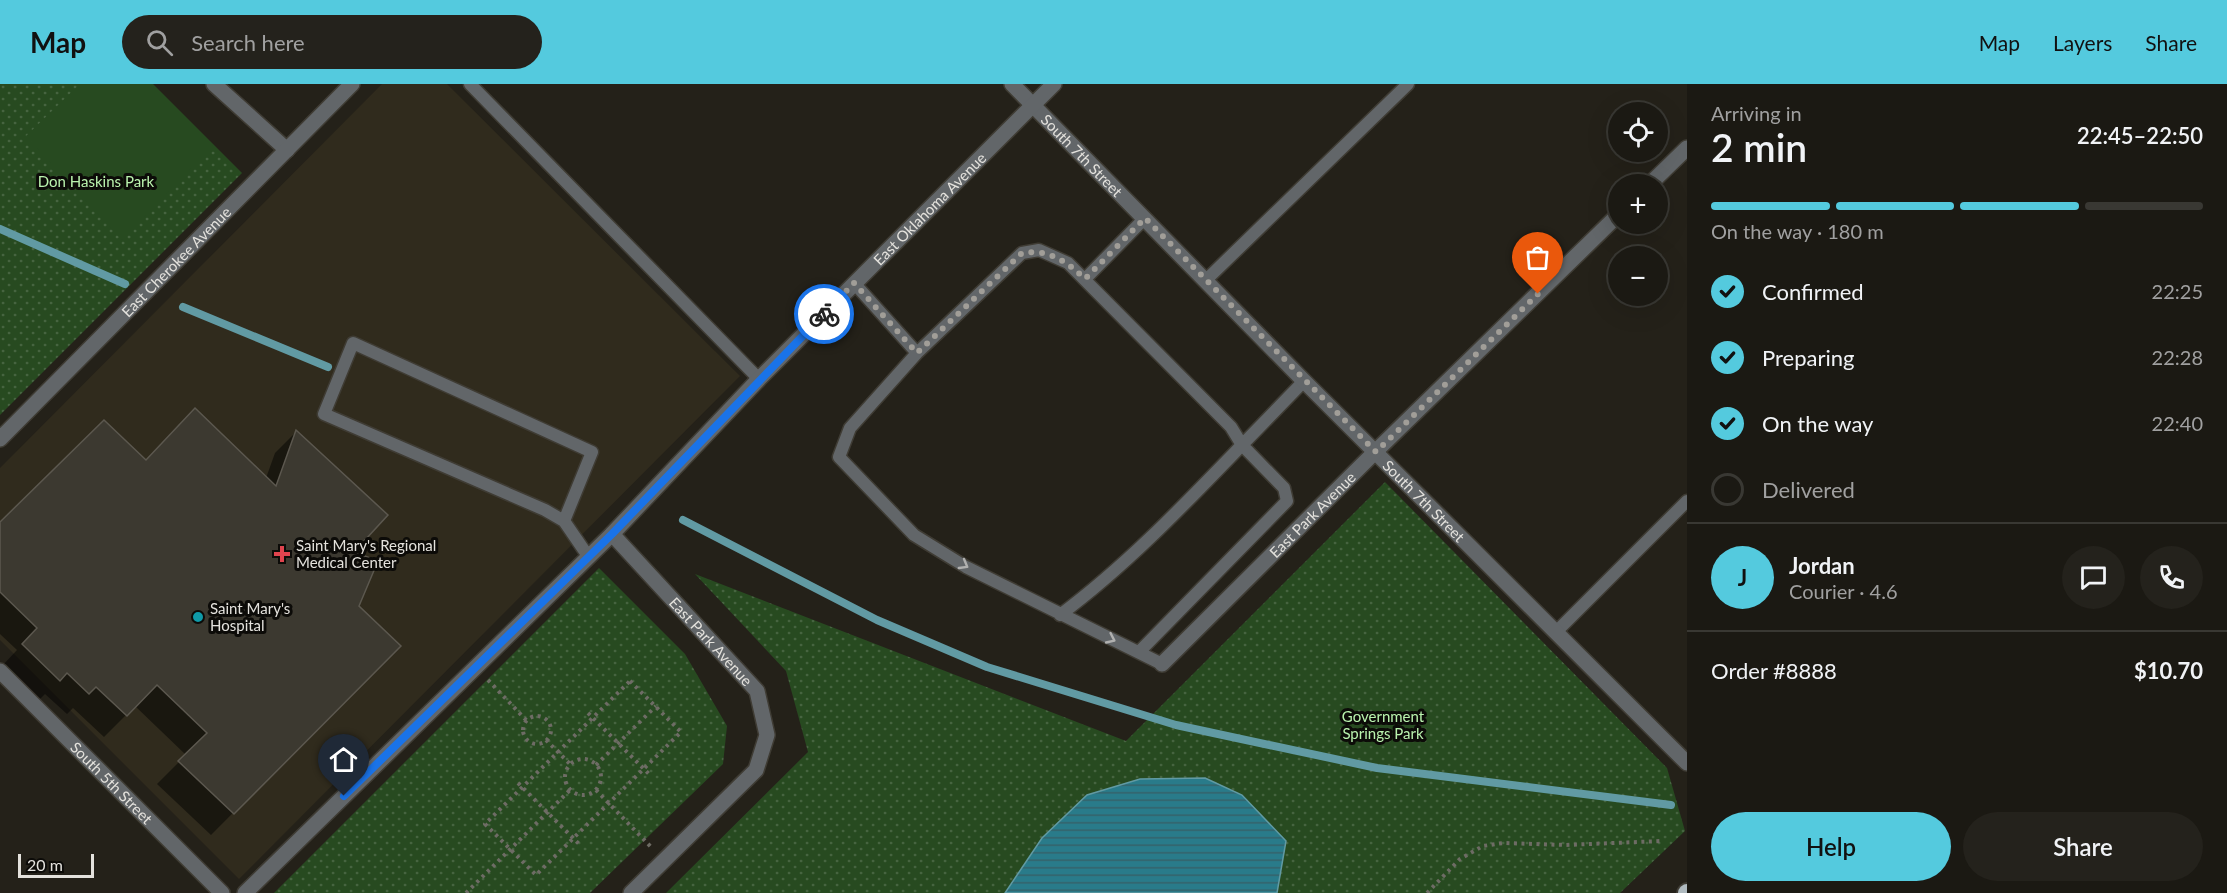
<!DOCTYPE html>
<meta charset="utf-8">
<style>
:root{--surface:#1b1913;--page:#24221c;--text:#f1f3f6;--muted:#a0a0a0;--line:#393833;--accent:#54cade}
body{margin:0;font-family:Lato,sans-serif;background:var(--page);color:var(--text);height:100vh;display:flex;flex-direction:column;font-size:22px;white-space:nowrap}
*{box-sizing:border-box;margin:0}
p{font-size:20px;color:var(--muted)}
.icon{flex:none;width:33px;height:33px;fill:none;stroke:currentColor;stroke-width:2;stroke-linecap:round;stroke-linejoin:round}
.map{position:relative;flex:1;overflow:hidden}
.details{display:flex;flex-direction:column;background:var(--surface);width:540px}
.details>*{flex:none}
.fabs{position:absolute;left:1608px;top:18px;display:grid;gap:12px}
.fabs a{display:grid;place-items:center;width:60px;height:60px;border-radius:50%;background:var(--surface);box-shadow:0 6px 24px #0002,0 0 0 2px var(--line);font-size:30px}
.scale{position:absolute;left:18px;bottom:15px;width:76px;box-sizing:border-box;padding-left:6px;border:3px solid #e4e2dd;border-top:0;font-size:16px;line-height:21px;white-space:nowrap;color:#e4e2dd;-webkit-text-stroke:4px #0c0b08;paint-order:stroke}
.pin{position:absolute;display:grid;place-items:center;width:51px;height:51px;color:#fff;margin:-62px -26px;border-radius:50% 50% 50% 0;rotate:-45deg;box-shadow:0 0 6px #0007}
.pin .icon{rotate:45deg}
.courier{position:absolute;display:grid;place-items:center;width:60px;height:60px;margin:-30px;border:4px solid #1a73e8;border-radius:50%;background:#fff;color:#222;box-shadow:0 2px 8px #0007}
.summary em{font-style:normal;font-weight:600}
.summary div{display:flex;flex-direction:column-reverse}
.summary{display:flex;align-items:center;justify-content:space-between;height:102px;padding:0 24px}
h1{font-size:39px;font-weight:600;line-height:45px}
.bar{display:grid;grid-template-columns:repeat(4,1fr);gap:9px 6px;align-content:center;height:72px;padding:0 24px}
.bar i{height:8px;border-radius:4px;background:var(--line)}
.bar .active{background:var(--accent)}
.bar p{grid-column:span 4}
.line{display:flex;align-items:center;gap:15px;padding:0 24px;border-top:2px solid var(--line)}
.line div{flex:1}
.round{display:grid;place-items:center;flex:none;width:63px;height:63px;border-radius:32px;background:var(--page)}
ol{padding:0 24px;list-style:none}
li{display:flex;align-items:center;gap:18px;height:66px}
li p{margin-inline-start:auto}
li .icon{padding:6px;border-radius:50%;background:var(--accent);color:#111;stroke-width:4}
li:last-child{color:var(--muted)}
li i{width:33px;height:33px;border:3px solid var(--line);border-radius:50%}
.primary-button{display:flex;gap:12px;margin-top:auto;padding:12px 24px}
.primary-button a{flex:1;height:69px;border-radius:36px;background:var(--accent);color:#111;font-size:24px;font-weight:600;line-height:69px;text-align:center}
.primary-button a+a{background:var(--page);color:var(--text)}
header{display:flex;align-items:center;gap:36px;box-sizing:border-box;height:84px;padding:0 30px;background:var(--accent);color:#111}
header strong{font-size:28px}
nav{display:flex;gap:33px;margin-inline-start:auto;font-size:21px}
.search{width:420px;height:54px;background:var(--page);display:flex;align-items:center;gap:15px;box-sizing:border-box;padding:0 21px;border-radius:33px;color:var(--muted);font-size:22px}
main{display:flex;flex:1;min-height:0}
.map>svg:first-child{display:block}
.built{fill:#302b1d}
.park{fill:url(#park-dots)}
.pitch{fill:#274a20}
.water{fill:url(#water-rules);stroke:#619aa3;stroke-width:1.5}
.shadow{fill:#0007}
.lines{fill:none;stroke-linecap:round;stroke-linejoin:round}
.stream{stroke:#619aa3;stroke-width:8}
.building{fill:#3c3930;stroke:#5c584f;stroke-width:1.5}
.service-casing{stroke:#3f3c34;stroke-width:15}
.minor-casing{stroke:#3f3c34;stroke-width:18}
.trunk-casing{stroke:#3f3c34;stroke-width:20}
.path{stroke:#6e6c65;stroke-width:4;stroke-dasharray:3 4.5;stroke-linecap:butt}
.service{stroke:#626669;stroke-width:12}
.minor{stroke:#626669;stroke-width:15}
.trunk{stroke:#afbabf;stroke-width:16}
.oneway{stroke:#b0b0af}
.done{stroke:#a19e98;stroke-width:6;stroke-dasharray:0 10.8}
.route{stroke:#1a73e8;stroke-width:8}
.health-dot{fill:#e0444e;stroke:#0c0b08;stroke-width:2}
.culture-dot{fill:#0f9aa8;stroke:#0c0b08;stroke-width:2}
.labels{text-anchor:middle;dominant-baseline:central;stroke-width:6;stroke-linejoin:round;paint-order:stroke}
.street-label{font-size:15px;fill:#e4e2dd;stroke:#0c0b08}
.park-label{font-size:15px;fill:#baf3ae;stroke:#0c0b08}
.poi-label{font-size:15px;fill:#e4e2dd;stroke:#0c0b08;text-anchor:start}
</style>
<header>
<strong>Map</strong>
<div class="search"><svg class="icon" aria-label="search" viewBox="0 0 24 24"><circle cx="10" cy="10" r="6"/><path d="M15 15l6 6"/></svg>Search here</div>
<nav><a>Map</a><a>Layers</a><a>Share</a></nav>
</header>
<main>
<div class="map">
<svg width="1687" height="809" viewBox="0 0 1687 809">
<defs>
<pattern id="park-dots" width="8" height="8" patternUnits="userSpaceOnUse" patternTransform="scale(1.5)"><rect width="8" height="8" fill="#274a20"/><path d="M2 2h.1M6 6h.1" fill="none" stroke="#466440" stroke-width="1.8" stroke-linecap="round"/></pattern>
<pattern id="water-rules" width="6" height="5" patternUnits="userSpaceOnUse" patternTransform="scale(1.5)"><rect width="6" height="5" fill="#297b8a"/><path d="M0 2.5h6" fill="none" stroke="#35626a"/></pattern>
</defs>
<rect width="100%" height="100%" fill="#242119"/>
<path class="built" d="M382 0H447L740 292 239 795 0 556V384Z"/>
<path class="park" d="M0 0H153L242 89 0 331Z
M1385 398 1667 684 1685 747 1620 809H666L808 668 786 587 695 490 1126 657Z
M599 484 685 570 727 642 723 680 590 809H274Z"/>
<path class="pitch" d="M80 0H151L213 61 122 156 26 52Z"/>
<path class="water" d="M1205 694 1242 711 1286 757 1277 809H1005L1042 754 1087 711 1140 695Z"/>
<path class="shadow" d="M296 348 351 468 357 522 399 562 211 751 157 700 186 671 135 622 104 653 73 624 67 630 45 610 37 618 2 582 17 566 0 550V440L145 378 266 394 275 369Z"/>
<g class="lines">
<path class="stream" d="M0 145 125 200
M183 223 328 283
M683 436 877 536 987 583 1176 641 1377 684 1671 721"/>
</g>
<path class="building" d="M195 324 276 402 296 346 388 431 354 468 378 477 359 522 401 562 234 730 178 677 207 649 157 601 127 632 96 603 89 610 67 589 60 597 22 560 37 544 0 508V438L104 336 146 376Z"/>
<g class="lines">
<g class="service-casing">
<path id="service" d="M470 0 759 295
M1085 195 1145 134
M1206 196 1408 0
M854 199 917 269 1022 169 1039 166 1068 179 1231 343 1242 361C1184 421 1127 481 1060 531
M917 269 850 344 839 373 914 451 966 483 1162 580
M564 437 592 368 353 259 324 330 545 426 564 437 588 472
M1556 548 1687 417
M1139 568 1287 417 1284 404 1242 361 1304 297"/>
</g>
<g class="minor-casing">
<g id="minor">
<path d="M214 0 287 66"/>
<path id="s1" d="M1012 0 1304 297 1687 679"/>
<path d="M1650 100 1687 64"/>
<path id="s2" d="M0 355 352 0"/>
<path id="s3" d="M612 450 757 607 767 651 756 686 631 809"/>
<path id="s4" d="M1162 580 1376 367 1618 131"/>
<path id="s5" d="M0 587 222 809"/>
<path id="s6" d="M245 809 612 450 759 295 1054 0"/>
</g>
</g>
<g class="trunk-casing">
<path id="trunk" d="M1686 809 1687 808"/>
</g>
<path class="path" d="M488 596 527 637
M630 597 681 648 536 791 485 740Z
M588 629 649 690
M523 646a14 14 0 1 1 28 0a14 14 0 1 1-28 0Z
M546 656 570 680
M565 693a18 18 0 1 1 36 0a18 18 0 1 1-36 0Z
M596 681 656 622
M518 699 579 760
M596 706 651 763
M466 809 570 706
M1427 809 1460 775 1483 762 1503 759 1566 761 1661 757"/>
<use href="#service" class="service"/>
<use href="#minor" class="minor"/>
<use href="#trunk" class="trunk"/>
</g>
<defs><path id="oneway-chevron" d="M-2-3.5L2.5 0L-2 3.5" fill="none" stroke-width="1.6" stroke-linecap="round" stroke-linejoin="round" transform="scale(1.5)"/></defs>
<g class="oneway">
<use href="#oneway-chevron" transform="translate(964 481) rotate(30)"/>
<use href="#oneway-chevron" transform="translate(1111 555) rotate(25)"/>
</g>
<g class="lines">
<path class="done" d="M824 230 854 199 917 269 1022 169C1049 165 1066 177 1085 195L1145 134 1376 368 1538 210"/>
<path class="route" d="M344 712 612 450 824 230"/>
</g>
<path class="health-dot" d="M279 461h6v6h6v6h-6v6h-6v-6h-6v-6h6z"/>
<circle class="culture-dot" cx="198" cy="533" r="6"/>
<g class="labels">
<g class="street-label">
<text stroke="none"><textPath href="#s1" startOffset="100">South 7th Street</textPath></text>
<text stroke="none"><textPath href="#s6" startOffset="968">East Oklahoma Avenue</textPath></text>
<text stroke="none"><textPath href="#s2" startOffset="250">East Cherokee Avenue</textPath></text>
<text stroke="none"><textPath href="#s1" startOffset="586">South 7th Street</textPath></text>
<text stroke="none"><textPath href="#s4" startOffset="212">East Park Avenue</textPath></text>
<text stroke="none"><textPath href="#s3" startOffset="146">East Park Avenue</textPath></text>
<text stroke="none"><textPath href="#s5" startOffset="158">South 5th Street</textPath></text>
</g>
<g class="park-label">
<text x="96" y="97">Don Haskins Park</text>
<text x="1383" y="632">Government<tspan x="1383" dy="17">Springs Park</tspan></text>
</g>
<g class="poi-label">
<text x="296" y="461">Saint Mary's Regional<tspan x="296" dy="17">Medical Center</tspan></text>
<text x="210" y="524">Saint Mary's<tspan x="210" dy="17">Hospital</tspan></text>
</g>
</g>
</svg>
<div class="fabs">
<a><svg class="icon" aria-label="locate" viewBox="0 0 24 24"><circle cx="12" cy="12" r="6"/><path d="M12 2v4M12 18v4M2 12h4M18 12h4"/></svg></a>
<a>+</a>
<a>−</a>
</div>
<div class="scale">20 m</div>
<div class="pin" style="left:1538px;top:210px;background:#ea580c"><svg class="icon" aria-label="bag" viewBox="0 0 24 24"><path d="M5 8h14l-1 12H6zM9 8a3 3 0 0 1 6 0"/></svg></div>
<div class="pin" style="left:344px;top:712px;background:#1f2937"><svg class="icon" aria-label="home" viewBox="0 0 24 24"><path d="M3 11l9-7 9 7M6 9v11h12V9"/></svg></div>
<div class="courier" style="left:824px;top:230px"><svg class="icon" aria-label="bike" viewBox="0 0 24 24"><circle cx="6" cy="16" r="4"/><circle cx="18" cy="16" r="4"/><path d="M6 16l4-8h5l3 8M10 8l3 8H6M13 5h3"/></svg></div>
</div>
<section class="details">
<div class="summary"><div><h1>2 min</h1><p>Arriving in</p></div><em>22:45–22:50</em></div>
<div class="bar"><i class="active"></i><i class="active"></i><i class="active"></i><i></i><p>On the way · 180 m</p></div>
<ol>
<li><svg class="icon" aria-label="check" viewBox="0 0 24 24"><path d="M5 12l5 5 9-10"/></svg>Confirmed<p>22:25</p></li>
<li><svg class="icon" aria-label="check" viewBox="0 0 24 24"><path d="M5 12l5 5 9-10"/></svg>Preparing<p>22:28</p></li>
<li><svg class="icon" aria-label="check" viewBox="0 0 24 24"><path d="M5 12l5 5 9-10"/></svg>On the way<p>22:40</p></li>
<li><i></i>Delivered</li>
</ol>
<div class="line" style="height:108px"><b class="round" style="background:var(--accent);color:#111">J</b><div><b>Jordan</b><p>Courier · 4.6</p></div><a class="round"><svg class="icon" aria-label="chat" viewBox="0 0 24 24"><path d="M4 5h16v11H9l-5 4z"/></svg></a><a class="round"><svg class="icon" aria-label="phone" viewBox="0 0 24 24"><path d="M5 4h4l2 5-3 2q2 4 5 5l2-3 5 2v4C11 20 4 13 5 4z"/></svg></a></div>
<div class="line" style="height:78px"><div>Order #8888</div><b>$10.70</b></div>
<div class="primary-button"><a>Help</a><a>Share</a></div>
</section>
</main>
